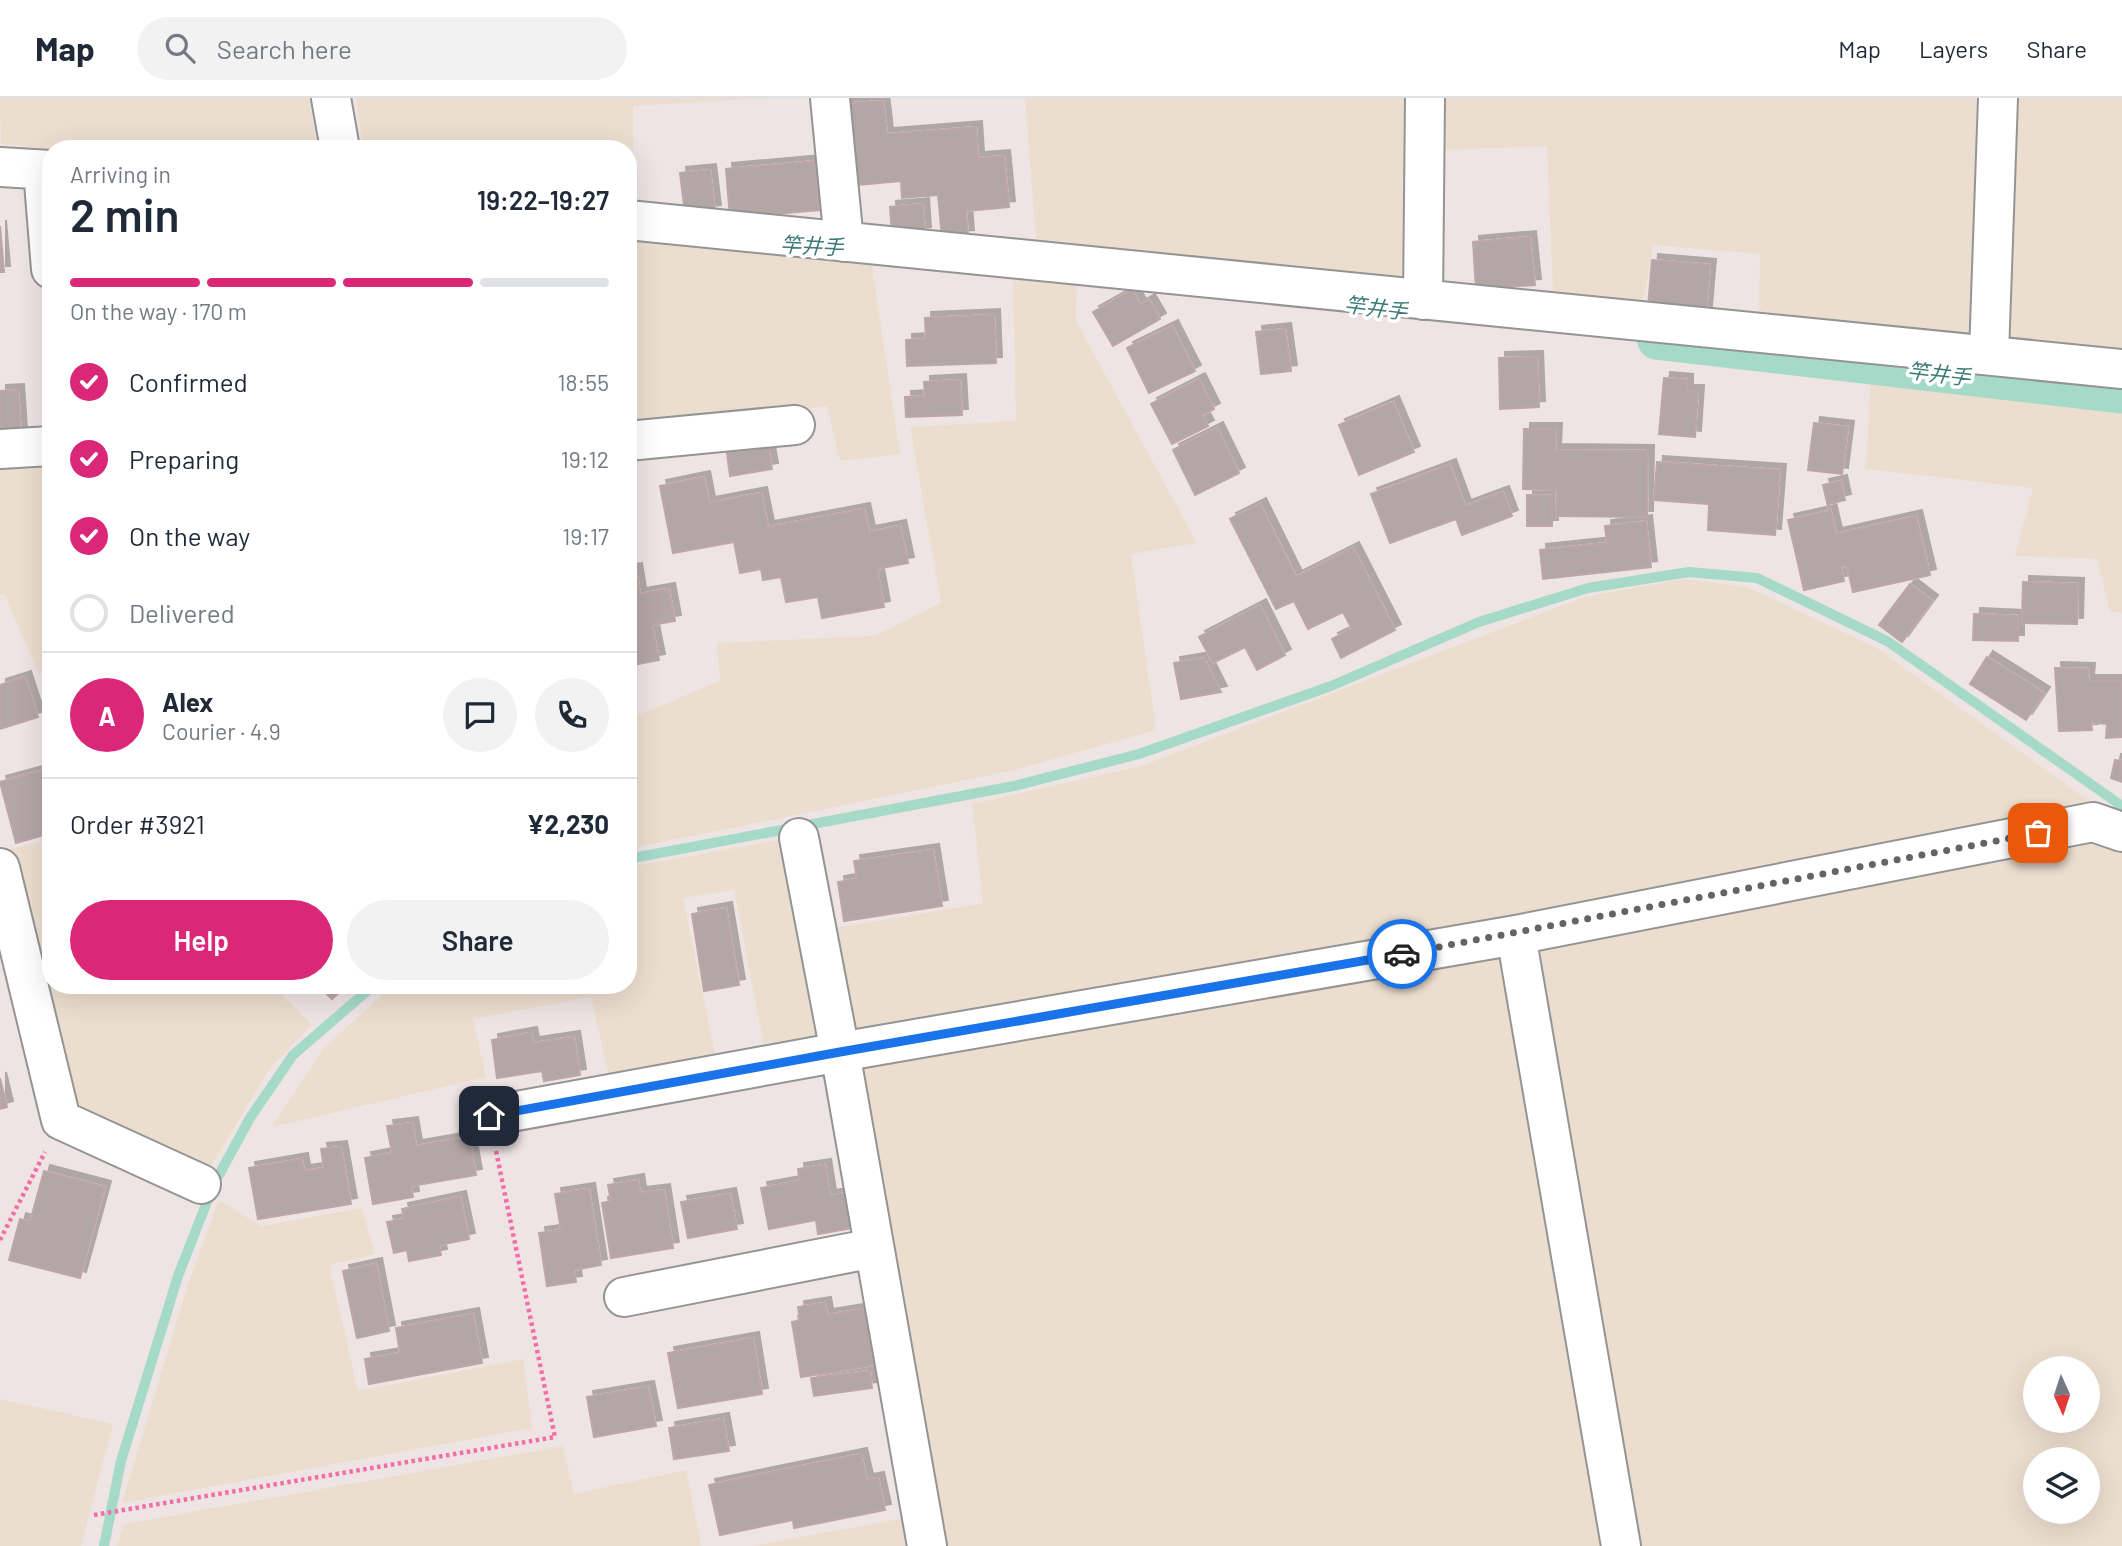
<!DOCTYPE html>
<meta charset="utf-8">
<style>
:root{--surface:#fff;--page:#f2f2f3;--text:#1f2937;--muted:#747a83;--line:#e0e1e3;--accent:#db2777}
body{margin:0;font-family:Barlow,"Noto Sans JP",sans-serif;background:var(--page);color:var(--text);height:100vh;display:flex;flex-direction:column;font-size:26px;white-space:nowrap}
*{box-sizing:border-box;margin:0}
p{font-size:23px;color:var(--muted)}
.icon{flex:none;width:38px;height:38px;fill:none;stroke:currentColor;stroke-width:2;stroke-linecap:round;stroke-linejoin:round}
.map{position:relative;flex:1;overflow:hidden}
.side{position:absolute;left:42px;top:42px;width:595px;height:854px;display:flex;flex-direction:column;background:var(--surface);border-radius:28px;box-shadow:0 7px 28px #0002}
.side>*{flex:none}
.needle{width:46px;rotate:177deg}
.buttons{position:absolute;left:2023px;top:1258px;display:grid;gap:14px}
.buttons a{display:grid;place-items:center;width:77px;height:77px;border-radius:50%;background:var(--surface);box-shadow:0 7px 28px #0002;font-size:35px}
.pin{position:absolute;display:grid;place-items:center;width:60px;height:60px;color:#fff;margin:-30px;border-radius:14px;box-shadow:0 4px 10px #0006}
.courier{position:absolute;display:grid;place-items:center;width:70px;height:70px;margin:-35px;border:5px solid #1a73e8;border-radius:50%;background:#fff;color:#222;box-shadow:0 2px 9px #0007}
.summary em{font-style:normal;font-weight:600}
.summary div{display:flex;flex-direction:column-reverse}
.summary{display:flex;align-items:center;justify-content:space-between;height:119px;padding:0 28px}
h1{font-size:46px;font-weight:600;line-height:52px}
.bar{display:grid;grid-template-columns:repeat(4,1fr);gap:10px 7px;align-content:center;height:84px;padding:0 28px}
.bar i{height:9px;border-radius:5px;background:var(--line)}
.bar .on{background:var(--accent)}
.bar p{grid-column:span 4}
.line{display:flex;align-items:center;gap:18px;padding:0 28px;border-top:2px solid var(--line)}
.line div{flex:1}
.round{display:grid;place-items:center;flex:none;width:74px;height:74px;border-radius:37px;background:var(--page)}
ol{padding:0 28px;list-style:none}
li{display:flex;align-items:center;gap:21px;height:77px}
li p{margin-inline-start:auto}
li .icon{padding:7px;border-radius:50%;background:var(--accent);color:#fff;stroke-width:4}
li:last-child{color:var(--muted)}
li i{width:38px;height:38px;border:4px solid var(--line);border-radius:50%}
.cta{display:flex;gap:14px;margin-top:auto;padding:14px 28px}
.cta a{flex:1;height:80px;border-radius:42px;background:var(--accent);color:#fff;font-size:28px;font-weight:600;line-height:80px;text-align:center}
.cta a+a{background:var(--page);color:var(--text)}
header{display:flex;align-items:center;gap:42px;box-sizing:border-box;height:98px;padding:0 35px;background:var(--surface);border-bottom:2px solid var(--line)}
header strong{font-size:33px}
nav{display:flex;gap:38px;margin-inline-start:auto;font-size:24px}
.search{width:490px;height:63px;background:var(--page);display:flex;align-items:center;gap:18px;box-sizing:border-box;padding:0 24px;border-radius:38px;color:var(--muted);font-size:26px}
.map>svg:first-child{display:block}
.farmland{fill:#ecdecf;fill-rule:evenodd}
.lines{fill:none;stroke-linecap:round;stroke-linejoin:round}
.stream{stroke:#a5dac9;stroke-width:10}
.canal{stroke:#a5dac9;stroke-width:37}
.building{fill:#b3a6a7;stroke:#bea6a8;stroke-width:2;filter:url(#shadow)}
.minor-casing{stroke:#949494;stroke-width:42}
.path{stroke:#f36ea8;stroke-width:4.5;stroke-dasharray:3.5 3.5;stroke-linecap:butt}
.minor{stroke:#fff;stroke-width:38}
.done{stroke:#666362;stroke-width:7;stroke-dasharray:0 12.6}
.route{stroke:#1a73e8;stroke-width:9}
.labels{text-anchor:middle;dominant-baseline:central;stroke-width:7;stroke-linejoin:round;paint-order:stroke}
.water-label{font-size:21px;font-style:italic;fill:#3c7b78;stroke:#fff}
</style>
<header>
<strong>Map</strong>
<div class="search"><svg class="icon" aria-label="search" viewBox="0 0 24 24"><circle cx="10" cy="10" r="6"/><path d="M15 15l6 6"/></svg>Search here</div>
<nav><a>Map</a><a>Layers</a><a>Share</a></nav>
</header>
<div class="map">
<svg width="2122" height="1448" viewBox="0 0 2122 1448">
<defs>
<filter id="shadow"><feDropShadow dx="6" dy="-6" stdDeviation="0" flood-color="#0004"/></filter>
</defs>
<rect width="100%" height="100%" fill="#eee4e3"/>
<path class="farmland" d="M0 0H309L317 51H53L1 46Z
M356 0H768L633 8V104L628 103V51H363Z
M1025 0H1405L1409 188 1036 144Z
M1443 0H1976L1973 238 1759 217 1760 156 1653 147 1643 205 1553 193 1547 48 1443 52Z
M2017 0H2122V263L2011 246Z
M628 138 871 162 900 356 840 363 827 308 661 330 638 326 628 255Z
M1013 180 1077 182 1076 223 1197 445 1131 456 1156 632 1011 673 628 751V621L720 583 717 545 874 538 941 505 910 329 1016 323Z
M1872 261 2122 294V515L2110 514 2097 461 2015 458 2033 390 1866 371Z
M47 367 51 375V570L38 575 4 495 0 497V370Z
M1683 481 1748 489 1877 550 2103 713 849 934 834 830 983 805 972 706 1141 668 1584 499Z
M790 740 826 945 765 954 734 792 683 800 716 960 609 979 591 899 473 921 486 979 272 1029 322 952 393 887H628V769Z
M51 741V887H272L312 927 271 969 211 1067 87 1015 71 996 11 751Z
M2084 744 2122 755V1448H1639L1531 853ZM2035 1270H2088V1323H2035ZM2035 1362H2088V1414H2035Z
M1491 852 1505 861 1608 1448H942L854 964Z
M219 1102 261 1128 362 1110 375 1156 329 1167 358 1293 523 1261 532 1330 122 1405 188 1186Z
M0 1301 113 1326 81 1448H0Z
M563 1348 574 1396 686 1372 701 1448H117L124 1426Z
M905 1420 909 1448H751Z"/>
<g class="lines">
<path class="stream" d="M628 761 1014 688 1139 656 1331 588 1479 524 1588 490 1689 474 1757 480 1887 543 2122 708
M104 1448 121 1363 178 1178 214 1086 250 1020 293 957 374 887"/>
<path class="canal" d="M1656 243 2122 297"/>
</g>
<path class="building" d="M883 3 887 36 976 29 978 60 1004 58 1009 109 966 113 968 138 942 140 938 97 902 100 901 83 847 88 840 6Z
M815 63 819 112 730 120 726 71Z
M710 72 715 113 685 116 680 75Z
M923 106 925 135 892 138 890 109Z
M0 128 4 174H0Z
M1530 139 1535 187 1476 191 1473 144Z
M1652 162 1710 167 1706 214 1648 209Z
M1132 192 1140 207 1149 202 1160 221 1113 248 1093 214Z
M994 217 996 265 907 268 906 242 926 241 925 220Z
M1172 228 1195 273 1149 295 1127 250Z
M1285 231 1291 273 1261 276 1256 234Z
M1537 259 1539 309 1500 311 1499 260Z
M1664 280 1687 282V293H1698L1695 339 1659 336Z
M1199 281 1214 311 1202 317 1208 328 1172 346 1151 306Z
M960 282 962 317 906 319 905 299 925 298 924 284Z
M18 292 21 336 0 338V293Z
M1393 304 1414 354 1359 377 1339 327Z
M1814 325 1848 329 1842 376 1808 372Z
M1217 330 1239 375 1195 397 1173 352Z
M1524 331H1556L1555 352 1648 353 1647 419 1556 418 1557 392 1523 391Z
M768 348 772 371 730 378 727 355Z
M1657 364 1780 372 1775 437 1708 432 1709 406 1654 402Z
M1450 367 1465 408 1503 394 1512 418 1462 437 1456 421 1390 445 1371 396Z
M704 379 709 405 761 395 768 429 864 411 869 434 900 428 908 465 877 471 884 509 822 520 818 499 786 504 781 479 763 482 761 471 740 475 734 444 673 455 660 388Z
M1841 383 1845 402 1829 406 1836 436 1916 418 1930 477 1853 494 1847 468 1841 469 1844 483 1804 492 1788 422 1829 413 1823 387Z
M1527 397 1552 398V428H1527Z
M1260 406 1296 479 1353 450 1395 532 1341 560 1332 541 1352 531 1343 514 1308 531 1294 503 1276 511 1230 421Z
M1646 423 1651 469 1543 481 1540 452 1607 445 1605 428Z
M636 471 640 496 669 491 675 523 652 527 659 562 628 568V472Z
M2023 484 2078 486 2077 526 2022 525Z
M1910 486 1932 503 1902 544 1879 527Z
M1260 507 1285 557 1257 572 1245 549 1213 565 1199 539Z
M1974 516 2018 518V543L1973 542Z
M1987 559 2044 595 2026 622 1970 586Z
M1204 560 1221 594 1181 601 1174 565Z
M2055 570 2089 571 2088 583H2122V639L2106 640 2107 626 2091 624 2092 632 2059 633Z
M25 579 38 619 0 631V587Z
M2115 662 2122 663V684L2111 680Z
M51 670V735L16 745 0 684Z
M933 752 942 808 844 823 838 784 857 781 854 763Z
M726 810 739 887 704 893 692 816Z
M318 887H347L332 901Z
M531 935 533 945 574 939 580 977 544 983 542 973 497 980 492 942Z
M0 980 7 1009 0 1011Z
M412 1025 416 1048 469 1039 476 1077 411 1088 413 1099 373 1106 365 1060 392 1055 387 1028Z
M341 1049 351 1106 258 1121 249 1070 302 1061 304 1073 324 1070 321 1051Z
M825 1067 830 1098 847 1095 853 1130 818 1136 816 1122 769 1131 761 1090 800 1083 798 1071Z
M44 1073 105 1089 80 1180 9 1162 20 1121 30 1124Z
M638 1082 640 1095 664 1092 673 1150 611 1160 602 1105 611 1103 608 1087Z
M589 1091 601 1167 574 1172 576 1184 547 1188 539 1135 561 1132 555 1096Z
M730 1096 737 1131 688 1140 681 1104Z
M460 1099 469 1141 439 1147 441 1157 409 1163 407 1152 394 1155 387 1124 404 1121 402 1111Z
M376 1166 389 1233 357 1240 343 1173Z
M825 1205 827 1217 864 1211 874 1267 801 1279 792 1224 800 1222 798 1209Z
M473 1216 482 1265 369 1286 365 1261 400 1255 396 1230Z
M753 1240 762 1296 678 1310 668 1255Z
M870 1273 872 1290 814 1298 811 1280Z
M648 1289 656 1328 594 1339 587 1299Z
M723 1321 729 1353 674 1361 669 1330Z
M861 1356 867 1382 878 1380 885 1412 794 1430 793 1422 720 1437 709 1387Z"/>
<g class="lines">
<g class="minor-casing">
<path id="minor" d="M331 0 340 51
M830 0 844 144
M0 69 51 72
M43 72 51 171
M628 122 2122 271
M1423 202 1425 0
M1989 256 1998 0
M628 343 795 327
M0 351 51 348
M0 770 61 1022 201 1086
M1516 837 1621 1448
M489 1018 840 954 799 740
M624 1199 874 1150
M927 1448 840 954 1516 837 2093 724 2122 734"/>
</g>
<path class="path" d="M0 1142 45 1054
M94 1417 555 1339 496 1053"/>
<use href="#minor" class="minor"/>
</g>
<g class="lines">
<path class="done" d="M1402 856 2038 735"/>
<path class="route" d="M489 1018 840 954 1402 856"/>
</g>
<g class="labels">
<g class="water-label">
<text transform="translate(812 147) rotate(3)">竿井手</text>
<text transform="translate(1376 209) rotate(7)">竿井手</text>
<text transform="translate(1939 275) rotate(7)">竿井手</text>
</g>
</g>
</svg>
<div class="buttons">
<a><svg class="needle" viewBox="-14 -14 28 28"><path d="M0-13l5 13h-10z" fill="#e53935"/><path d="M0 13l5-13h-10z" fill="#747a83"/></svg></a>
<a><svg class="icon" aria-label="layers" viewBox="0 0 24 24"><path d="M12 4l9 5-9 5-9-5zM3 14l9 5 9-5"/></svg></a>
</div>
<div class="pin" style="left:2038px;top:735px;background:#ea580c"><svg class="icon" aria-label="bag" viewBox="0 0 24 24"><path d="M5 8h14l-1 12H6zM9 8a3 3 0 0 1 6 0"/></svg></div>
<div class="pin" style="left:489px;top:1018px;background:#1f2937"><svg class="icon" aria-label="home" viewBox="0 0 24 24"><path d="M3 11l9-7 9 7M6 9v11h12V9"/></svg></div>
<div class="courier" style="left:1402px;top:856px"><svg class="icon" aria-label="car" viewBox="0 0 24 24"><path d="M5 17H2v-5l4-1 3-4h7l3 4 3 1v5h-3M9 17h6M6 11h13"/><circle cx="7" cy="17" r="2"/><circle cx="17" cy="17" r="2"/></svg></div>
<section class="side">
<div class="summary"><div><h1>2 min</h1><p>Arriving in</p></div><em>19:22–19:27</em></div>
<div class="bar"><i class="on"></i><i class="on"></i><i class="on"></i><i></i><p>On the way · 170 m</p></div>
<ol>
<li><svg class="icon" aria-label="check" viewBox="0 0 24 24"><path d="M5 12l5 5 9-10"/></svg>Confirmed<p>18:55</p></li>
<li><svg class="icon" aria-label="check" viewBox="0 0 24 24"><path d="M5 12l5 5 9-10"/></svg>Preparing<p>19:12</p></li>
<li><svg class="icon" aria-label="check" viewBox="0 0 24 24"><path d="M5 12l5 5 9-10"/></svg>On the way<p>19:17</p></li>
<li><i></i>Delivered</li>
</ol>
<div class="line" style="height:126px"><b class="round" style="background:var(--accent);color:#fff">A</b><div><b>Alex</b><p>Courier · 4.9</p></div><a class="round"><svg class="icon" aria-label="chat" viewBox="0 0 24 24"><path d="M4 5h16v11H9l-5 4z"/></svg></a><a class="round"><svg class="icon" aria-label="phone" viewBox="0 0 24 24"><path d="M5 4h4l2 5-3 2q2 4 5 5l2-3 5 2v4C11 20 4 13 5 4z"/></svg></a></div>
<div class="line" style="height:91px"><div>Order #3921</div><b>¥2,230</b></div>
<div class="cta"><a>Help</a><a>Share</a></div>
</section>
</div>
